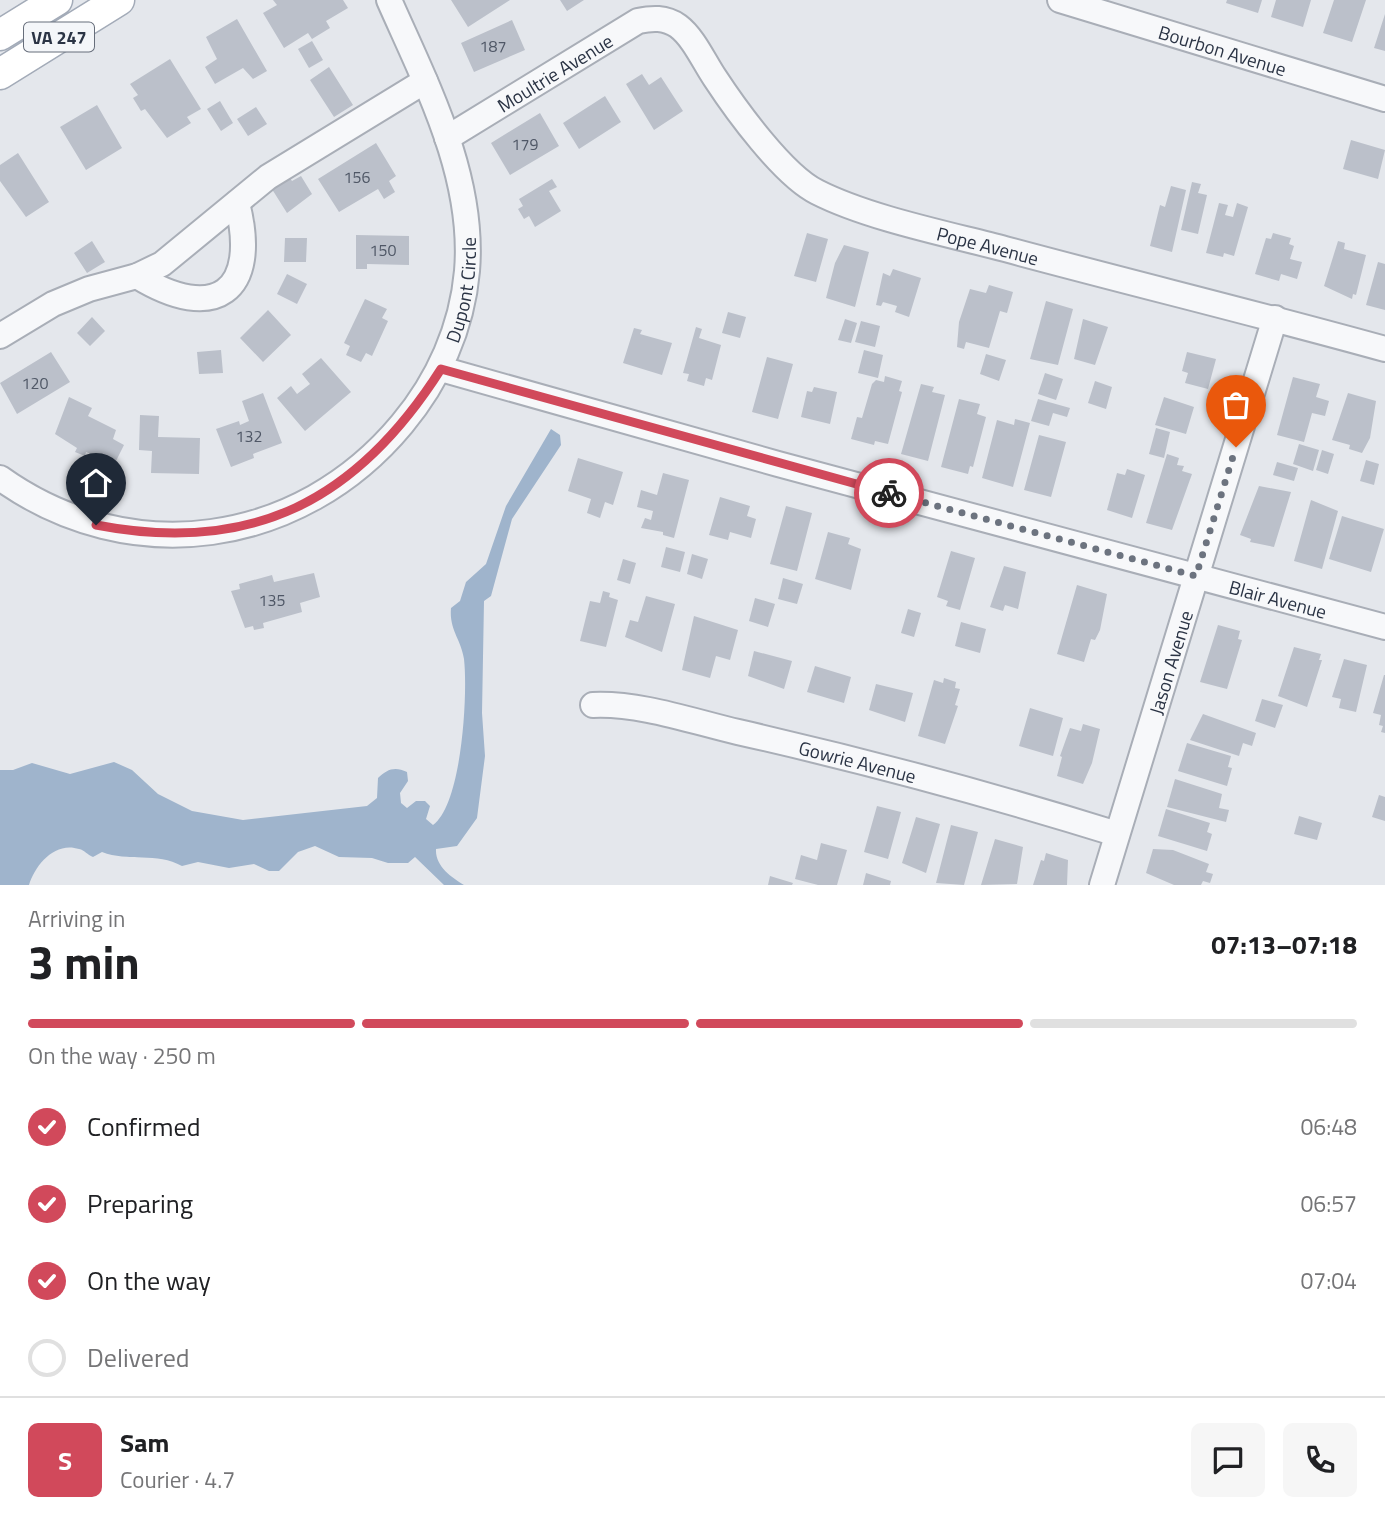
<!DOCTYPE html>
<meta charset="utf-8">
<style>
:root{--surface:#fff;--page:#f6f6f6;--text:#202124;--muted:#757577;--line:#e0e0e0;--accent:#d1495b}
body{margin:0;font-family:"Titillium Web",sans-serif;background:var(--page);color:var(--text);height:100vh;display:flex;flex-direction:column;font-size:26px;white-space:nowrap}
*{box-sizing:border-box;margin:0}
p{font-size:23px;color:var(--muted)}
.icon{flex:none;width:38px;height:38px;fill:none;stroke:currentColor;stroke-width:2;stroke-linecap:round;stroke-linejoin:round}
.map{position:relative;height:885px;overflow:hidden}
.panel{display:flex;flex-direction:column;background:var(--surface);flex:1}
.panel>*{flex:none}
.pin{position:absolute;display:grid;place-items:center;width:60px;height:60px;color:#fff;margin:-72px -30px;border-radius:50% 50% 50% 0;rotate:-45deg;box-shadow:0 0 7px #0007}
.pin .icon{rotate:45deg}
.courier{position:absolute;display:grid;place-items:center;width:70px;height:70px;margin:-35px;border:5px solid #d1495b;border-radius:50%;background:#fff;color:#222;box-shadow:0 2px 9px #0007}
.headline em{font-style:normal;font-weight:700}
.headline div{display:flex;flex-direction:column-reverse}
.headline{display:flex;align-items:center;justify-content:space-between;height:119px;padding:0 28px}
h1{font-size:46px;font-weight:700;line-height:52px}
.bar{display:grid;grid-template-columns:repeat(4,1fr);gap:10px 7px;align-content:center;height:84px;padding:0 28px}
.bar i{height:9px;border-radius:5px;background:var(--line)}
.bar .on{background:var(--accent)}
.bar p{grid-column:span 4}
.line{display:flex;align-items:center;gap:18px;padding:0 28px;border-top:2px solid var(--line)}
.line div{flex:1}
.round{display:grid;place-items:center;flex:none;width:74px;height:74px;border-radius:10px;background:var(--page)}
ol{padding:0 28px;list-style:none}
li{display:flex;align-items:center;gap:21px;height:77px}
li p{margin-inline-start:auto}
li .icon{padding:7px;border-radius:50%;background:var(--accent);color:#fff;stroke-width:4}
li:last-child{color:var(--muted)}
li i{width:38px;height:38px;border:4px solid var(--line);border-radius:50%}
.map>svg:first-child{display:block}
.water{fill:#9fb4cc}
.building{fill:#bbc0ca}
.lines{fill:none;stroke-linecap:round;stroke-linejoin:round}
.minor-casing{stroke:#a9aeb7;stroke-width:28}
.major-casing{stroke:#a3abb8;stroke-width:33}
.minor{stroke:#f7f8fa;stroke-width:24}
.major{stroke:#fff;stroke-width:30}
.done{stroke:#6c737f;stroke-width:7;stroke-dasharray:0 12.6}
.route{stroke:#d1495b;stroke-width:9}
.labels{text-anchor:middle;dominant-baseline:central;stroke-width:5;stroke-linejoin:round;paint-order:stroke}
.number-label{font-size:16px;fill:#4f5766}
.shield{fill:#f4f6f9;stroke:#676e7b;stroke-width:2}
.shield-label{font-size:18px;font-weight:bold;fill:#2b3445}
.street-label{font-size:19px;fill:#2b3445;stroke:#f4f6f9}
</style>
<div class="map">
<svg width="1385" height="885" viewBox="0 0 1385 885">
<rect width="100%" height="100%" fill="#e4e7ec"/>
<path class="water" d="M551 429 560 435 561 445 512 519 491 596 484 601 482 713 485 756 477 818 457 846 436 849C435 866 451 877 464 885H444L415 857 408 863H388L372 858 339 857 315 846 298 852 279 871H269L254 864 229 868 198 862 182 866C157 852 128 862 102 852L93 857C87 855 85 850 79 849 55 841 35 865 29 885H0V770H13L32 763 70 774 114 762 132 770 158 794 192 811 243 820 367 806 377 798 378 778C387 769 395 766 407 772L408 781 400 793 401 803 407 808 416 801H425L430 806 426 819 433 825C462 804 468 694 464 659 461 639 449 630 451 608L460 601 466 582 486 564 506 506Z"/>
<path class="building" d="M273 0H343L348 8 326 21 330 28 312 39 308 33 284 48 263 13 277 5Z
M451 0H510L468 27Z
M560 0H584L567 11Z
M1227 0H1262L1258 13 1226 3Z
M1276 0H1311L1303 27 1271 17Z
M1334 0H1366L1352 42 1323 33Z
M1385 14V51L1374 48Z
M237 19 267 71 253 79 243 68 215 84 205 67 217 59 206 37Z
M512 20 525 50 474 72 461 43Z
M312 41 323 60 309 68 298 49Z
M170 59 201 109 187 117 191 123 167 138 145 109 141 111 133 98 138 95 130 84Z
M329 67 353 105 334 117 310 80Z
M642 74 649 85 661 77 683 111 654 130 626 84Z
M605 96 621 122 579 149 563 123Z
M220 101 233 123 221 131 207 109Z
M97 105 122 148 86 170 60 127Z
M256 107 267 124 248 136 237 119Z
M540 113 559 146 510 175 491 143Z
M1351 140 1385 150 1378 179 1343 169Z
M376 143 396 176 389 181 395 192 384 199 378 189 339 212 318 179Z
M18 153 49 202 26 217 0 181V165Z
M288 175 292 181 301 176 312 194 287 213 270 186Z
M552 179 557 187 549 191 561 211 535 227 529 216 524 219 518 209 523 206 519 199Z
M1192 182 1201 184 1198 193 1207 195 1198 234 1181 230Z
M1171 186 1186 190 1172 252 1150 246 1160 205 1165 207Z
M1219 203 1228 205 1225 215 1233 217 1237 203 1248 207 1234 256 1224 253 1223 257 1206 253Z
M807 233 828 239 816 282 794 276Z
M1273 233 1291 238 1289 244 1294 246 1290 259 1302 262 1297 279 1281 274 1279 281 1255 274 1266 238 1271 239Z
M356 235 409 236V265L367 264V269H356Z
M285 238H307L306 262H284Z
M92 241 105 262 87 273 74 253Z
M1338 241 1345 243 1344 249 1366 255 1356 295 1353 294 1352 299 1324 286Z
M844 245 869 252 855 307 826 298 835 263Z
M1378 262 1385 264V310L1366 305Z
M893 269 921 278 909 317 895 312 897 306 883 302 881 306 876 305 883 273 890 276Z
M287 274 307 284 297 304 277 294Z
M989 285 1013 292 1007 313 1000 311 989 348 966 342 964 349 957 347 959 322 970 289 986 293Z
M365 299 387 309 382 318 388 321 372 356 366 353 361 362 346 355 350 346 344 343Z
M1046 301 1073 309 1058 365 1030 359Z
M268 310 291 335 263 362 240 338Z
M728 312 746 317 740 338 722 333Z
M92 317 105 331 90 346 77 333Z
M845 319 857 323 851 343 838 340Z
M1083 319 1108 327 1095 365 1074 359Z
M861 321 880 326 875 347 855 342Z
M696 327 702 329 699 338 721 345 712 380 706 378 704 386 687 381 689 374 683 373Z
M634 328 642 330 640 334 672 343 662 375 623 363Z
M221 350 223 373 199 374 197 352Z
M864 350 883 355 878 378 858 373Z
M51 352 70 382 17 414 0 383Z
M1187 352 1216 359 1208 389 1185 383 1188 373 1182 371Z
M986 354 1006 360 999 381 980 374Z
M767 357 793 364 778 419 752 412Z
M321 358 351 392 305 431 277 398 291 386 297 394 310 384 302 374Z
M1045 373 1063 379 1056 400 1038 394Z
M885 376 902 381 899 391 902 392 888 444 875 441 874 445 851 439 857 417 862 418 872 384 876 380 884 382Z
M1293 377 1320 384 1316 397 1329 401 1325 416 1312 413 1304 442 1277 435Z
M1095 381 1112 387 1106 409 1088 403Z
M921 384 934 387 932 392 945 395 928 461 901 454Z
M814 387 837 392 830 424 801 417 807 391 812 392Z
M263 393 282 443 253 454 254 458 231 467 216 429 239 421 240 425 249 421 242 401Z
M1348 393 1376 401 1370 438 1362 453 1349 449 1350 445 1332 440Z
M69 397 92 408 88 416 116 430 113 439 124 445 115 463 86 452 85 456 75 452 77 448 55 434Z
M1164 397 1194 407 1186 434 1155 425Z
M959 399 980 404 977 414 986 417 973 467 970 466 968 474 941 467Z
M1038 399 1070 408 1067 417 1053 413 1049 426 1031 421Z
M140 415 159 416 158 437 200 438 199 474 151 473 152 451 139 450Z
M1015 419 1030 423 1013 487 982 478 997 420 1014 425Z
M1156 428 1170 432 1164 458 1149 454Z
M1039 435 1066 442 1051 497 1024 490Z
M1299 444 1319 450 1313 471 1293 464Z
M1322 450 1334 454 1328 474 1316 470Z
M1167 454 1179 458 1177 465 1184 466 1182 471 1192 474 1172 530 1146 523Z
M578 458 623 472 613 505 605 502 600 518 587 513 591 499 568 491Z
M1366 460 1379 464 1374 485 1360 481Z
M1277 462 1298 468 1294 481 1273 475Z
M1127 469 1145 475 1132 518 1107 510 1117 473 1125 475Z
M663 473 689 480 674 538 663 535V532L641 528 645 518 651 520 653 511 637 507 641 490 657 495Z
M1259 486 1291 492 1274 547 1250 542 1251 539 1240 535Z
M720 497 750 506 747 516 756 519 751 538 730 532 728 540 709 535Z
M1311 500 1338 511 1322 569 1294 561Z
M786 506 812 513 797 571 770 564Z
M1342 516 1384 529 1371 572 1329 559Z
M828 532 850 538 848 544 861 549 851 590 815 579Z
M666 547 685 552 680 572 661 567Z
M951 551 975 558 960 610 946 606 948 601 937 597Z
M692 554 708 559 702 579 687 574Z
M623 559 636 563 630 584 617 580Z
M1004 566 1026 572 1018 609 1005 605 1003 611 990 607Z
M314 573 320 597 300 603 302 612 263 623 264 628 254 630 253 626 245 628 231 591 240 589 239 584 272 575 274 582Z
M783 578 803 584 797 604 778 599Z
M1077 585 1107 594 1100 630 1095 640 1091 639 1084 662 1057 654Z
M603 591 610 593 609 597 618 600 606 647 580 641 590 601 600 603Z
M646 596 675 604 662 652 625 637 630 620 638 622Z
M755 598 775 604 768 627 749 621Z
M908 609 921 613 914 637 901 633Z
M694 616 738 630 730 660 716 656 710 678 682 670Z
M961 622 986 629 980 653 955 646Z
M1218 625 1240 631 1238 639 1242 640 1227 689 1200 682Z
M1294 647 1321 654 1319 660H1322L1307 707 1278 696Z
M754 651 792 661 784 689 748 676Z
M1344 659 1367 665 1356 712 1339 708 1341 699 1332 697Z
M815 666 851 677 844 703 807 692Z
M1384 675H1385V733L1381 732 1383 726 1379 725 1381 715 1373 713Z
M944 678 956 682 955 688 960 689 955 705 958 706 945 744 918 736 934 680 943 683Z
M876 684 913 693 905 722 869 710Z
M1262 699 1283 705 1275 728 1255 721Z
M1030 708 1063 718 1053 756 1019 746Z
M1203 714 1256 733 1252 746 1243 743 1239 756 1190 740Z
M1083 724 1100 729 1092 763 1083 784 1057 776 1062 757 1060 756 1070 728 1081 731Z
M1187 743 1231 756 1228 767 1232 768 1227 786 1178 771Z
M1175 779 1222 794 1219 808 1229 810 1226 822 1167 807Z
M1379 795 1385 797V821L1372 817Z
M877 806 901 812 888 859 864 852Z
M1166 809 1210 823 1207 832 1212 834 1207 851 1158 836Z
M1299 816 1322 823 1317 840 1294 834Z
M916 817 940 824 926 873 902 863Z
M951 825 978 832 964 885 936 883Z
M995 839 1023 847 1017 884 981 885Z
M821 843 847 850 837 885H818L795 879 801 855 817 860Z
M1153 849 1173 850 1209 864 1206 872 1213 874 1210 883 1203 881 1201 885H1174L1146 873Z
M1046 853 1068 860 1067 885H1033L1041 860 1044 861Z
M866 873 891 881 890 885H863Z
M770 876 793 883 792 885H768Z"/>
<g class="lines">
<g class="minor-casing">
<g id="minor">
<path id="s1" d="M1060 0 1385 99"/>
<path id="s2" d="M447 138 638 21C652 18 665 17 678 26 694 38 704 62 715 78 736 110 783 175 817 192 868 218 948 234 1005 249 1131 283 1259 314 1385 349"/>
<path d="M137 276C215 324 260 292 237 203"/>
<path d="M0 336 53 304 89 289 137 276 162 264 268 177 425 81"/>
<path id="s3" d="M441 369 778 464 1385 627"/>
<path id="s4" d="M0 478C130 571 300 547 402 424 438 381 462 328 467 271 475 176 426 84 389 0"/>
<path id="s5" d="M593 705C641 703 691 721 738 732 866 761 992 795 1117 834"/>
<path id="s6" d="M1102 885 1275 318"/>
</g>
</g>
<g class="major-casing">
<path id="major" d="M0 35 57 0
M0 74 119 0"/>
</g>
<use href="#minor" class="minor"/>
<use href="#major" class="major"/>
</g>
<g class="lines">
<path class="done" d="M889 493 1196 576 1236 447"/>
<path class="route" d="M96 525C252 555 357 501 441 369L889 493"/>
</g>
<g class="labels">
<g class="number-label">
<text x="493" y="46">187</text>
<text x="525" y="144">179</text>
<text x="357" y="177">156</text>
<text x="383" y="250">150</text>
<text x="35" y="383">120</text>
<text x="249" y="436">132</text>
<text x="272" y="600">135</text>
</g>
<rect class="shield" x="24" y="22.5" width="70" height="29" rx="5"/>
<g class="shield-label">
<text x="59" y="37">VA 247</text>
</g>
<g class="street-label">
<text stroke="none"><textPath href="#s1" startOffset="170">Bourbon Avenue</textPath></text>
<text stroke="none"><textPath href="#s2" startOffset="126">Moultrie Avenue</textPath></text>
<text stroke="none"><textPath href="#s2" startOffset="663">Pope Avenue</textPath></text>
<text stroke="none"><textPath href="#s4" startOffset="597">Dupont Circle</textPath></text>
<text stroke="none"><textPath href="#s3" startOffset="868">Blair Avenue</textPath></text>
<text stroke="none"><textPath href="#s6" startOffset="233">Jason Avenue</textPath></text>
<text stroke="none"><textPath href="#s5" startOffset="271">Gowrie Avenue</textPath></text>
</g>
</g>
</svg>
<div class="pin" style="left:1236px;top:447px;background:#ea580c"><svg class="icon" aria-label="bag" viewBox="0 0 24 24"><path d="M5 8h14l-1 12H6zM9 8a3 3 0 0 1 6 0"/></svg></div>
<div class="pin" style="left:96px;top:525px;background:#1f2937"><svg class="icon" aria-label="home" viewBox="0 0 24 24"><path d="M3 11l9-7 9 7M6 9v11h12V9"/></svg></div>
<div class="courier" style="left:889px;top:493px"><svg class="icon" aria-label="bike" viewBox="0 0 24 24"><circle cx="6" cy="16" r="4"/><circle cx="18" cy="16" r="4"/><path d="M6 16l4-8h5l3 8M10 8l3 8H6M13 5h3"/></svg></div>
</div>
<section class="panel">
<div class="headline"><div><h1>3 min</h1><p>Arriving in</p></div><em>07:13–07:18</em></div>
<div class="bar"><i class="on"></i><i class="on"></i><i class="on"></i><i></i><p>On the way · 250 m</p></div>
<ol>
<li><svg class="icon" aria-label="check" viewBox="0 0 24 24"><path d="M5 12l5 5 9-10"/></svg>Confirmed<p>06:48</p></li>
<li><svg class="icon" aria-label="check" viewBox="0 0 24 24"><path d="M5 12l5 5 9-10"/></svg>Preparing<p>06:57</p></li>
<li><svg class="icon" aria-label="check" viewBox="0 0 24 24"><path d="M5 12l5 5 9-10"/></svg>On the way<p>07:04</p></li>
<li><i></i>Delivered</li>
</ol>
<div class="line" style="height:126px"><b class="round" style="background:var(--accent);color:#fff">S</b><div><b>Sam</b><p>Courier · 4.7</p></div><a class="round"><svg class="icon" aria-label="chat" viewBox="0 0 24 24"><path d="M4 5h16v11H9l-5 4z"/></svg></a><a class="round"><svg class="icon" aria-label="phone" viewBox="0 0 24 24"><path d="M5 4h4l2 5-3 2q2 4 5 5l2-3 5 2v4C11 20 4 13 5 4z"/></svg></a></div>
</section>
